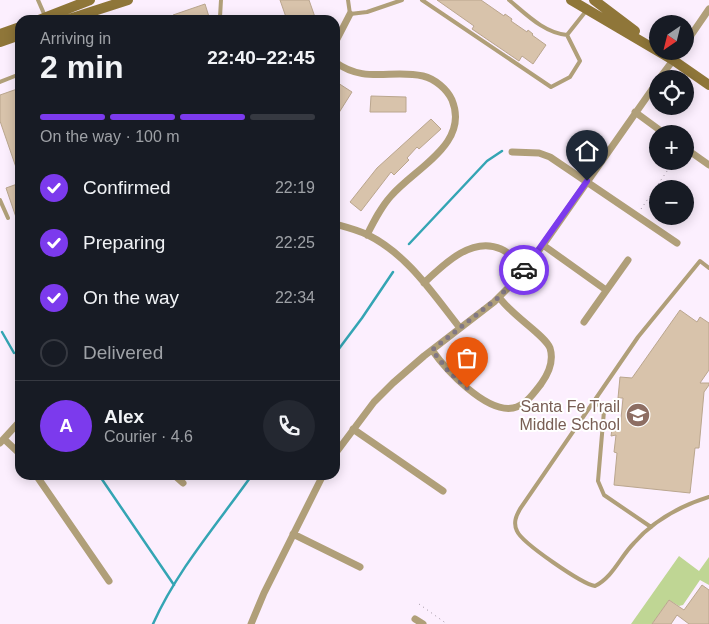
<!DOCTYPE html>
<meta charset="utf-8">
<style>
:root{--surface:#171b24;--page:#242831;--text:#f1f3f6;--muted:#9ea1a6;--line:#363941;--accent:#7c3aed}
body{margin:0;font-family:Arial,sans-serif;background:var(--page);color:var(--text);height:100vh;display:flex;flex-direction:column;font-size:19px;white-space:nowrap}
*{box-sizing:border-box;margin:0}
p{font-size:16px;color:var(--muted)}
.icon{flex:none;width:28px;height:28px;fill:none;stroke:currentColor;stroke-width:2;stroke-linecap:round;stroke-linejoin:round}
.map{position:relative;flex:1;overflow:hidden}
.side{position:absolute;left:15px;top:15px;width:325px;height:465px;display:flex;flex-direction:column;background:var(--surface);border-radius:15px;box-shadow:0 2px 12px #0003}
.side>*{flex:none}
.needle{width:32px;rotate:215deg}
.buttons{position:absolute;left:649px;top:15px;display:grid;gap:10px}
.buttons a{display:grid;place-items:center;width:45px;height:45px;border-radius:50%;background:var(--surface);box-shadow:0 2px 12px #0003;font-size:25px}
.pin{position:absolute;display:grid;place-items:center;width:42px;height:42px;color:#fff;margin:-51px -21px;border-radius:50% 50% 50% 0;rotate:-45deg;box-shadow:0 0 5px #0007}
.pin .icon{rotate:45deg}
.courier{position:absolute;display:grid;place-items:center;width:50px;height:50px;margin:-25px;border:4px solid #7c3aed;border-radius:50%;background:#fff;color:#222;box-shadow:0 1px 6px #0007}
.headline em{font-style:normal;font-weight:700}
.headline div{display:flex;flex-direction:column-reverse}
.headline{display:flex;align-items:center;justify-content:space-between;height:85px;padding:0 25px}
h1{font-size:32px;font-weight:700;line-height:38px}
.bar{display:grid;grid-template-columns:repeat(4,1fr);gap:8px 5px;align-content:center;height:60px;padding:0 25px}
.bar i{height:6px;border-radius:4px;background:var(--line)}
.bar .on{background:var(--accent)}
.bar p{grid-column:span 4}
.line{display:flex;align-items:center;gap:12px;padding:0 25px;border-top:1px solid var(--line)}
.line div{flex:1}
.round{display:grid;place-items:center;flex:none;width:52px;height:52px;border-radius:26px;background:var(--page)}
ol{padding:0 25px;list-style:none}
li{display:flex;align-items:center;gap:15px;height:55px}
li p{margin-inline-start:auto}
li .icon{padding:5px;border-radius:50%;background:var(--accent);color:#fff;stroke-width:4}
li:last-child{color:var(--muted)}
li i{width:28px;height:28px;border:2px solid var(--line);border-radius:50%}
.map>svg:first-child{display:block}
.green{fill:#bfd694}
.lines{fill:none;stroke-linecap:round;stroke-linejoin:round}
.stream{stroke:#34a5b4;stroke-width:2.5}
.building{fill:#d8c3ab;stroke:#baa68e}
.path{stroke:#9d929e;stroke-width:1;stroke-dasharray:1 4;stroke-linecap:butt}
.lane{stroke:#b09f79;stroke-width:4}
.street{stroke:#b09f79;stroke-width:7}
.secondary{stroke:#8f7639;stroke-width:10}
.done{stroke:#827883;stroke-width:5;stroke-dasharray:0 9}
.route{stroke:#7c3aed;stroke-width:6}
.labels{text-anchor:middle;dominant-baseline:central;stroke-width:4;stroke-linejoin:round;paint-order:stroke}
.education-label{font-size:16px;fill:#785e54;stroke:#fff;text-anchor:end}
</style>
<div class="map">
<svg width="709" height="624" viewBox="0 0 709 624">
<rect width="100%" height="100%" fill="#fceffe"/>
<path class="green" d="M679 556 699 571 709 557V585L700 580 683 605 679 606 669 600 652 624H631Z"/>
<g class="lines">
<path class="stream" d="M409 244 487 161 502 151
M2 332 14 353
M335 354 362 318 393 272
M99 475 174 585
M153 624C177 570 218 523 252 475"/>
</g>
<path class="building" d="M280 0H309L316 20H287Z
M437 0H481L504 16 505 14 512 19 511 21 527 32 528 30 533 34 532 35 546 45 533 64 522 56 519 61 472 29 474 26Z
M205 4 210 20H175L173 15Z
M338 83 352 92 335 119V88Z
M20 88V176H19L0 121V95Z
M371 96 406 97V112H370Z
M431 119 441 129 419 149 417 147 407 158 409 160 394 175 391 172 361 211 350 202 377 168Z
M20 183V226H19L6 188Z
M680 310 697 322 700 317 709 323V370L700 383H709V385L704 392 699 448H695L690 493 614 485 617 453 614 452 616 435 611 436 612 429H620L623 398H618L620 377 632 378Z
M702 585 709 590V624H689L677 615 671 624H652L669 600 684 610Z"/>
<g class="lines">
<path class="path" d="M641 209 674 161
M419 604 447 624"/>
<path class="lane" d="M38 0 45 16
M348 0 350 14 367 12 402 0
M422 0 551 87 570 77 580 61 567 35 586 11
M509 0C526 14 544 33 567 35
M90 12 93 20
M218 20 220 17 221 0
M0 82 20 74
M0 200 8 218
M709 268 700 261 638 337 520 509C516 516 513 523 517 531 522 543 582 584 595 586 613 577 620 557 634 543 654 520 680 506 709 497
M594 400 604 411 598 481 604 495 651 527"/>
<path class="street" d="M335 43 350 14
M685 44 709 9
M335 62C365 84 391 69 423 76 435 79 447 89 452 100 470 144 415 168 391 196 381 207 374 221 367 235
M659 79 680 51
M635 112 665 134
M685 148 709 165
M512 152 539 153 550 157 677 243
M335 224C346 227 358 230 368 235 408 255 433 294 460 328
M543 245 606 290
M424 283C444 264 472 236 501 249 510 253 518 262 526 267
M584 322 628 260
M432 350C446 370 486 413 513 408 525 406 534 393 541 384 549 373 554 361 550 348 545 335 511 315 499 297
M353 429 443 491
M4 439 20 454
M0 443 20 421
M335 454 374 402 393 383 424 356 494 302 518 278 543 245 658 81
M36 475 109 581
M174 475 183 483
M293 534 360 567
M415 619 423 624
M251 624 264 593 323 475"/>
<path class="secondary" d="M571 0 673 60 709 85
M594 0 635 31
M39 20 90 0
M66 20 128 0
M0 34 20 27
M0 42 20 35"/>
</g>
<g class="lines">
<path class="done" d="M467 388 449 372 432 350 499 297 524 270"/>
<path class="route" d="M524 270 587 181"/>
</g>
<defs>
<g id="school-disc" transform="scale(1.25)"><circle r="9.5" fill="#8d6e63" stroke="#fff"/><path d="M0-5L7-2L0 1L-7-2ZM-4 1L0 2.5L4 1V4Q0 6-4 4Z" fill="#fff"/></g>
</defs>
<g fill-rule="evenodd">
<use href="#school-disc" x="638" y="415"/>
</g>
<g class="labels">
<g class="education-label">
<text x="620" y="406">Santa Fe Trail<tspan x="620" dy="18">Middle School</tspan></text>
</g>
</g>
</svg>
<div class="buttons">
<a><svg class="needle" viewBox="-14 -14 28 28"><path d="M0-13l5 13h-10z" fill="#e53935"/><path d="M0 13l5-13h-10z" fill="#9ea1a6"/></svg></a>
<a><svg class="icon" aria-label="locate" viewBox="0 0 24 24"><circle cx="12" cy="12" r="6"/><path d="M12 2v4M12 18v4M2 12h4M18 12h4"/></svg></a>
<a>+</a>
<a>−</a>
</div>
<div class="pin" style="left:467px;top:388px;background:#ea580c"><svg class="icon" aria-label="bag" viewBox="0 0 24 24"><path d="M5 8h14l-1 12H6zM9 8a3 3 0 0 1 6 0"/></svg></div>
<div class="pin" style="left:587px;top:181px;background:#1f2937"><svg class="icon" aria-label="home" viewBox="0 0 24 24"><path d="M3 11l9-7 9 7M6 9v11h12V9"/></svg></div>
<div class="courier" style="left:524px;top:270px"><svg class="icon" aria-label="car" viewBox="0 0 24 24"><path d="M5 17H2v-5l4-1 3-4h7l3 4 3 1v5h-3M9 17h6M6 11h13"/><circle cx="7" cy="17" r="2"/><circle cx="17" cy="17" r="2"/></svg></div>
<section class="side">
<div class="headline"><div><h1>2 min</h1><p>Arriving in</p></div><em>22:40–22:45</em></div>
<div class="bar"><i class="on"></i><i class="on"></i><i class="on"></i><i></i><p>On the way · 100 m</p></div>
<ol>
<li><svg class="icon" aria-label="check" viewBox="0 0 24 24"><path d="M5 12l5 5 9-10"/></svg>Confirmed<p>22:19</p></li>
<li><svg class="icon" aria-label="check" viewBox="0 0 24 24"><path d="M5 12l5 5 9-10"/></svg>Preparing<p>22:25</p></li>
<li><svg class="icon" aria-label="check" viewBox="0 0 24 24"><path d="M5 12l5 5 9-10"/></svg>On the way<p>22:34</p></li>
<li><i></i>Delivered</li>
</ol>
<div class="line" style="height:90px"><b class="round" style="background:var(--accent);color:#fff">A</b><div><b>Alex</b><p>Courier · 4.6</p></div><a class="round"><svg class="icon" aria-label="phone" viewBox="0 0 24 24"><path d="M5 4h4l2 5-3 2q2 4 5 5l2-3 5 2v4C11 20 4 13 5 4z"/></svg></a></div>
</section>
</div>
